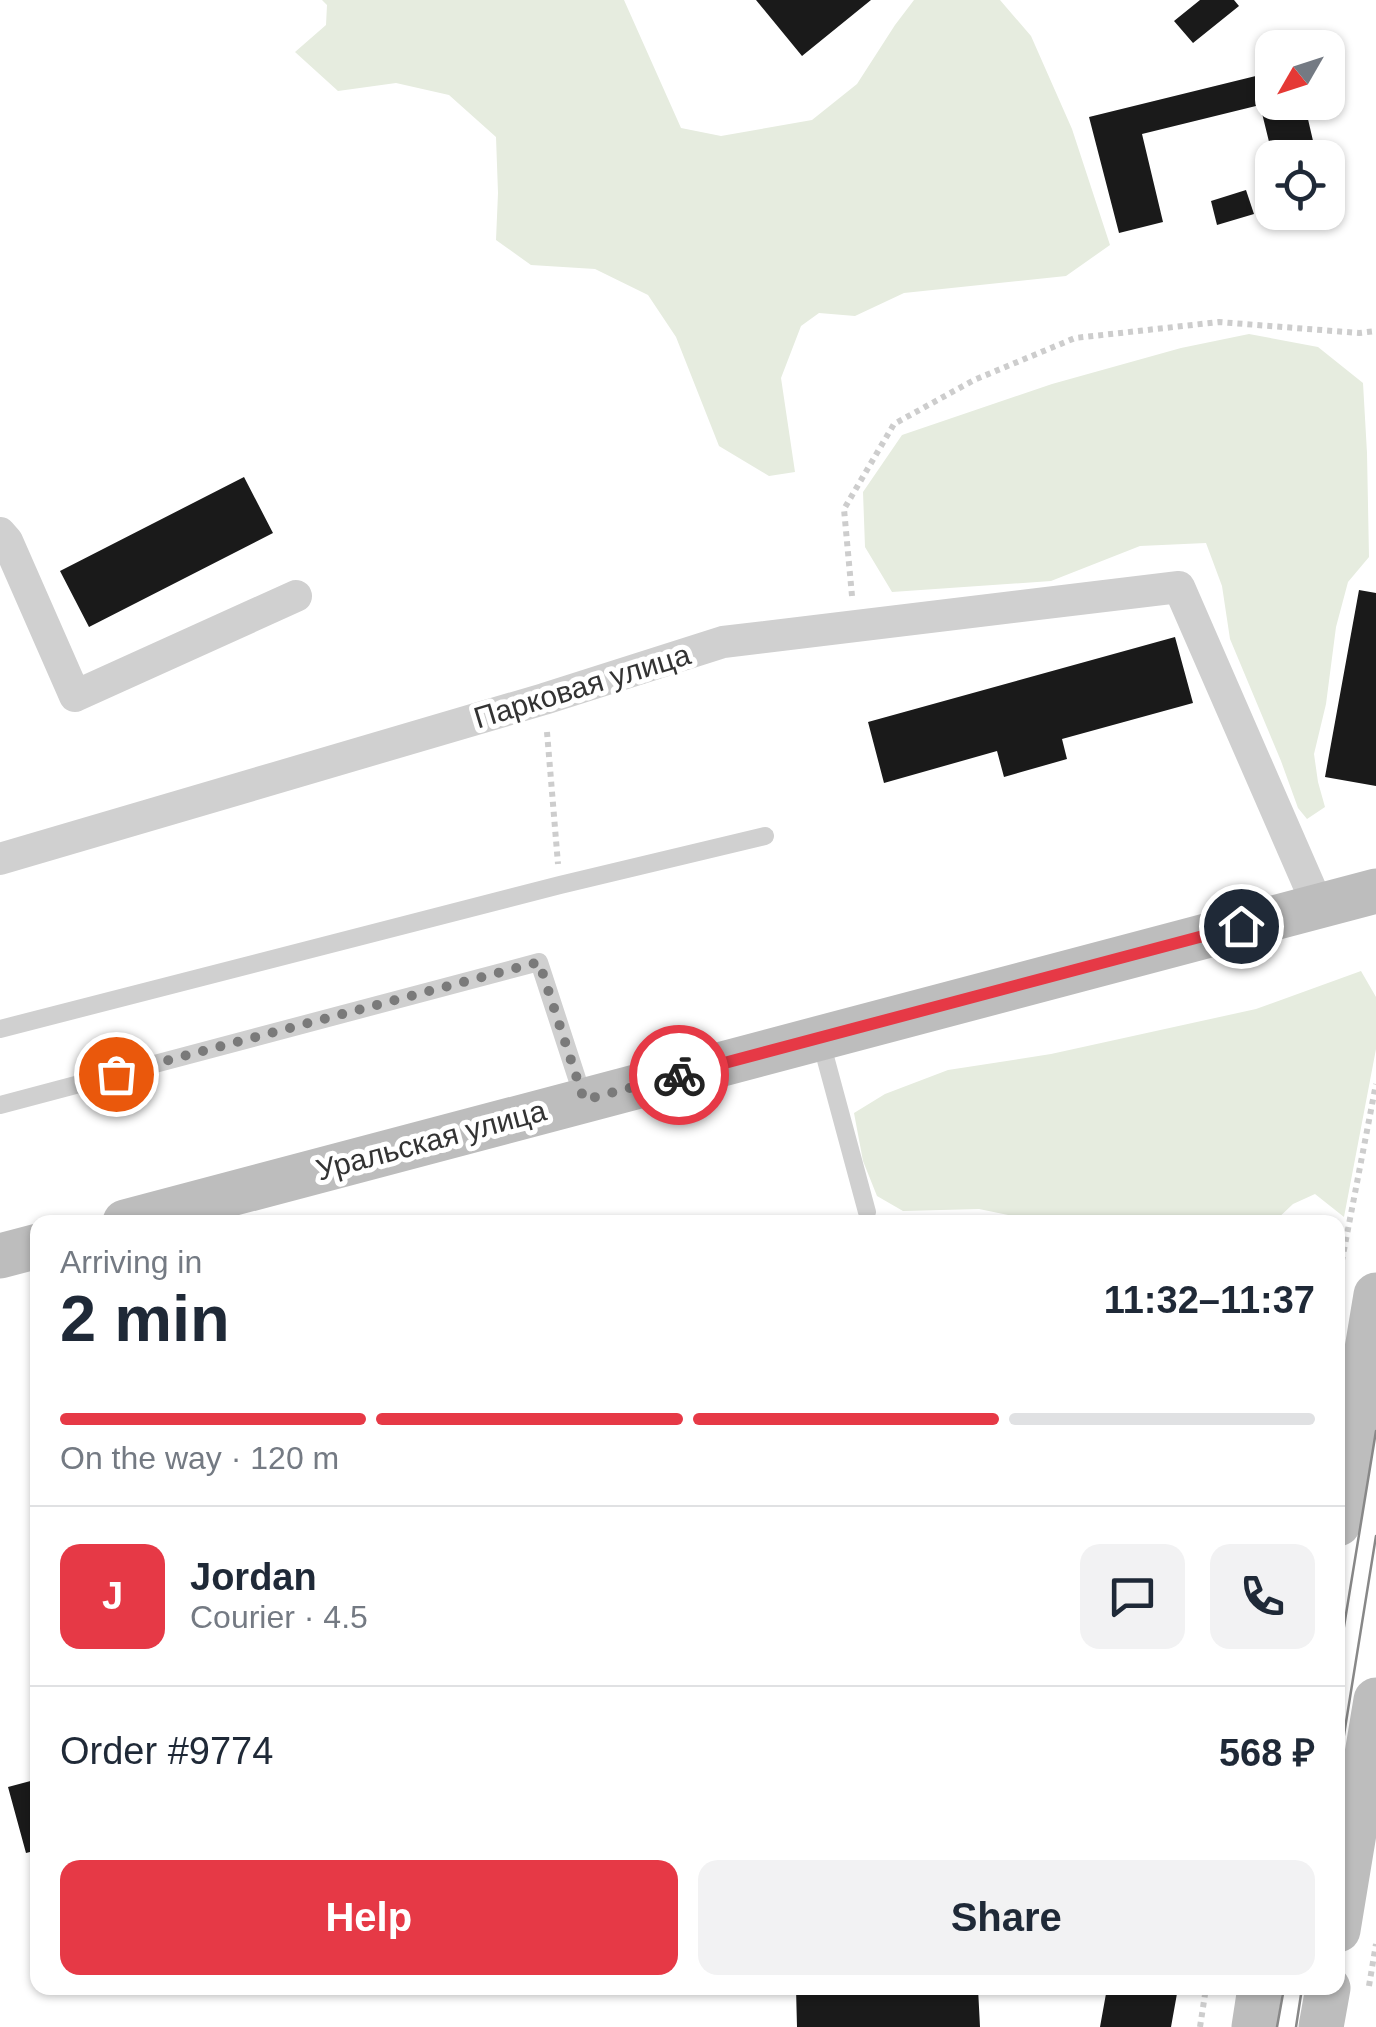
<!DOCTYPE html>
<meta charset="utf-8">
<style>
:root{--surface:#fff;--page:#f2f2f3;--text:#1f2937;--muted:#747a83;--line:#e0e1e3;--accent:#e63946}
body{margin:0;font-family:Helvetica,sans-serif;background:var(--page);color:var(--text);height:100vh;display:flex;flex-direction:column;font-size:38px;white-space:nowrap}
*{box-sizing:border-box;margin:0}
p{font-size:32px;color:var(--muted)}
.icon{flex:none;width:55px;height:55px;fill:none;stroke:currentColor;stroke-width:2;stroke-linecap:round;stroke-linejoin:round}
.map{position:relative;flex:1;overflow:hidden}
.panel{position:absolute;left:30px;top:1215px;width:1315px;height:780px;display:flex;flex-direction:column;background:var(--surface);border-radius:20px;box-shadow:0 2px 8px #0004}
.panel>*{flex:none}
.needle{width:65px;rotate:231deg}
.tools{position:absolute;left:1255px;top:30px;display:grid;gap:20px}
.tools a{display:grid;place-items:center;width:90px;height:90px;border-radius:20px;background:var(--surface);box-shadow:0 2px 8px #0004;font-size:50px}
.pin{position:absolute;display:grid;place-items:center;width:85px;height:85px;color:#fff;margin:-42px;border:5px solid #fff;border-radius:50%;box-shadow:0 2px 10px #0007}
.courier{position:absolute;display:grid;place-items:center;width:100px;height:100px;margin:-50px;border:8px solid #e63946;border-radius:50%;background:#fff;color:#222;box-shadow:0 2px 12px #0007}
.summary em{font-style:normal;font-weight:700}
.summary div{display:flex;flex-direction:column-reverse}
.summary{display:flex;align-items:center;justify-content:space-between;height:170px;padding:0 30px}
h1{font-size:65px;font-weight:700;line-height:75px}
.bar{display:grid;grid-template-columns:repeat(4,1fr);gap:15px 10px;align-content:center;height:120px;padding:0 30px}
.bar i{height:12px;border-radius:8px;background:var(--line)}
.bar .selected{background:var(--accent)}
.bar p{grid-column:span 4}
.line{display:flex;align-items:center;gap:25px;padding:0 30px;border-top:2px solid var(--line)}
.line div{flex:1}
.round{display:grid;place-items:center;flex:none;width:105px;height:105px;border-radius:20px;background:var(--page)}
.cta{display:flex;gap:20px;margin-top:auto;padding:20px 30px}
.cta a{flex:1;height:115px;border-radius:20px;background:var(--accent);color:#fff;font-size:40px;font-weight:700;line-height:115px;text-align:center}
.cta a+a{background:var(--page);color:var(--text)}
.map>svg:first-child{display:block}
.green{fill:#e6ecdf}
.building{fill:#1a1a1a}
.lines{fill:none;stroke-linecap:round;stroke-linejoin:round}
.path{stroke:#cdcdcd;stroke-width:6;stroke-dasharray:5 5;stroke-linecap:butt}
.lane{stroke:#d0d0d0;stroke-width:18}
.street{stroke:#d0d0d0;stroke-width:32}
.secondary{stroke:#bdbdbd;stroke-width:45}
.tram{stroke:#888;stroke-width:2.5}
.done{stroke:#7a7a7a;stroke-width:10;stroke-dasharray:0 18}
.route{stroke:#e63946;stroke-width:12}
.labels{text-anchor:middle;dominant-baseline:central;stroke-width:10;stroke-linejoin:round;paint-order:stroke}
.street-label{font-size:30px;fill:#333;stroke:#fff}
</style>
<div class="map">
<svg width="1376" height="2027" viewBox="0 0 1376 2027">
<rect width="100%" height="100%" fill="#fff"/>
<path class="green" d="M322 0H624L681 128 721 136 812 120 857 84 895 25 914 0H1000L1031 36 1072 129 1110 245 1066 276 904 293 855 316 819 313 801 326 781 378 795 472 769 476 719 446 676 337 648 295 595 269 531 265 496 240 498 193 496 137 449 95 396 83 338 91 295 52 326 25 327 5Z
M1249 334 1318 347 1363 383 1367 453 1369 557 1348 582 1336 627 1326 704 1314 754 1318 782 1325 807 1307 819 1298 808 1281 761 1230 639 1222 586 1206 543 1140 546 1051 581 892 592 865 547 863 492 902 435 1052 384 1181 348Z
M1361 971 1376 997V1049L1344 1217 1315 1194 1293 1204 1274 1222H1016L1013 1216 979 1209 903 1211 877 1196 863 1161 854 1113 885 1094 948 1070 1051 1054 1256 1009Z"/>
<path class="building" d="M756 0H871L802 56Z
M1200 0H1234L1239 6 1193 43 1174 21Z
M1272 72V102H1304L1317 158H1273L1260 105 1142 134 1163 222 1119 233 1089 117Z
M1246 190 1254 214 1217 225 1211 201Z
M244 477 273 533 89 627 60 571Z
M1359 590 1376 593V786L1325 777Z
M1175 637 1193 703 1062 739 1067 759 1004 777 997 751 884 783 868 722Z
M38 1779V1850L26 1853 8 1787Z
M796 1988H978L980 2027H797Z
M1107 1988H1178L1171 2027H1100Z"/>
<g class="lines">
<path class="path" d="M852 596 844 509 894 424 974 380 1075 338 1219 322 1359 333 1376 331
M547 732 558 864
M1338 1281 1376 1084
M1369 1986 1376 1944
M1200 2027 1206 1988"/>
<path class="lane" d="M0 1029 560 885 765 836
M820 1038 867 1212
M0 1105 539 962 584 1100"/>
<path class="street" d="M0 533 7 541 75 696 296 596
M0 859 544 699 723 642 1179 587 1318 906"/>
<path class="secondary" d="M125 1222 1376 891
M0 1256 38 1246
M1338 1524 1376 1295
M1338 1930 1376 1700
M1254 2027 1260 1988
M1321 2027 1328 1988"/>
<path class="tram" d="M1338 1663 1376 1431
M1338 1772 1376 1536
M1277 2027 1284 1988
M1296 2027 1302 1988"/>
</g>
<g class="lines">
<path class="done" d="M116 1074 539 962 584 1100 679 1075"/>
<path class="route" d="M679 1075 1241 926"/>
</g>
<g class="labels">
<g class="street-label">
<text transform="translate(582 686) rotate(-17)">Парковая улица</text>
<text transform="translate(431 1140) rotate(-15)">Уральская улица</text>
</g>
</g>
</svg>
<div class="tools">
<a><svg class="needle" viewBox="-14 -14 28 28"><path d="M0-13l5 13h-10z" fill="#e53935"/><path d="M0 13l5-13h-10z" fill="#747a83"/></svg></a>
<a><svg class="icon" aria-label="locate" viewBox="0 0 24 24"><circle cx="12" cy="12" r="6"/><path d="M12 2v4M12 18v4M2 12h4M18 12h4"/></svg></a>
</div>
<div class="pin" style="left:116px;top:1074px;background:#ea580c"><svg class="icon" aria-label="bag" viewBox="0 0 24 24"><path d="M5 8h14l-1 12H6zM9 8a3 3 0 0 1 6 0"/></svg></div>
<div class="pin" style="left:1241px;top:926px;background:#1f2937"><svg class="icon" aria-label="home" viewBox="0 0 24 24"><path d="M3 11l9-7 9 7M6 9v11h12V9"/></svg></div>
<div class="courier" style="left:679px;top:1075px"><svg class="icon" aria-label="bike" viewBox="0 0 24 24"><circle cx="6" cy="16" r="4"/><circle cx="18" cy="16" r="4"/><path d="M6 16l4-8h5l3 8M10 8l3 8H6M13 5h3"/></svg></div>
<section class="panel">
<div class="summary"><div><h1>2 min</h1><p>Arriving in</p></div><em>11:32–11:37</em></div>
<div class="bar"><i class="selected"></i><i class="selected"></i><i class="selected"></i><i></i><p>On the way · 120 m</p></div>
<div class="line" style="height:180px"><b class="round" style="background:var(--accent);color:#fff">J</b><div><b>Jordan</b><p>Courier · 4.5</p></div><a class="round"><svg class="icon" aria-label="chat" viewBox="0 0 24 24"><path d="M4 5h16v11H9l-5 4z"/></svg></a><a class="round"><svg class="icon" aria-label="phone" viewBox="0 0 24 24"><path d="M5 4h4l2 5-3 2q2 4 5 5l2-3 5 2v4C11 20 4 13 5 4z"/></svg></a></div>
<div class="line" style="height:130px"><div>Order #9774</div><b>568 ₽</b></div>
<div class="cta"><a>Help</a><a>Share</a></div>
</section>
</div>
